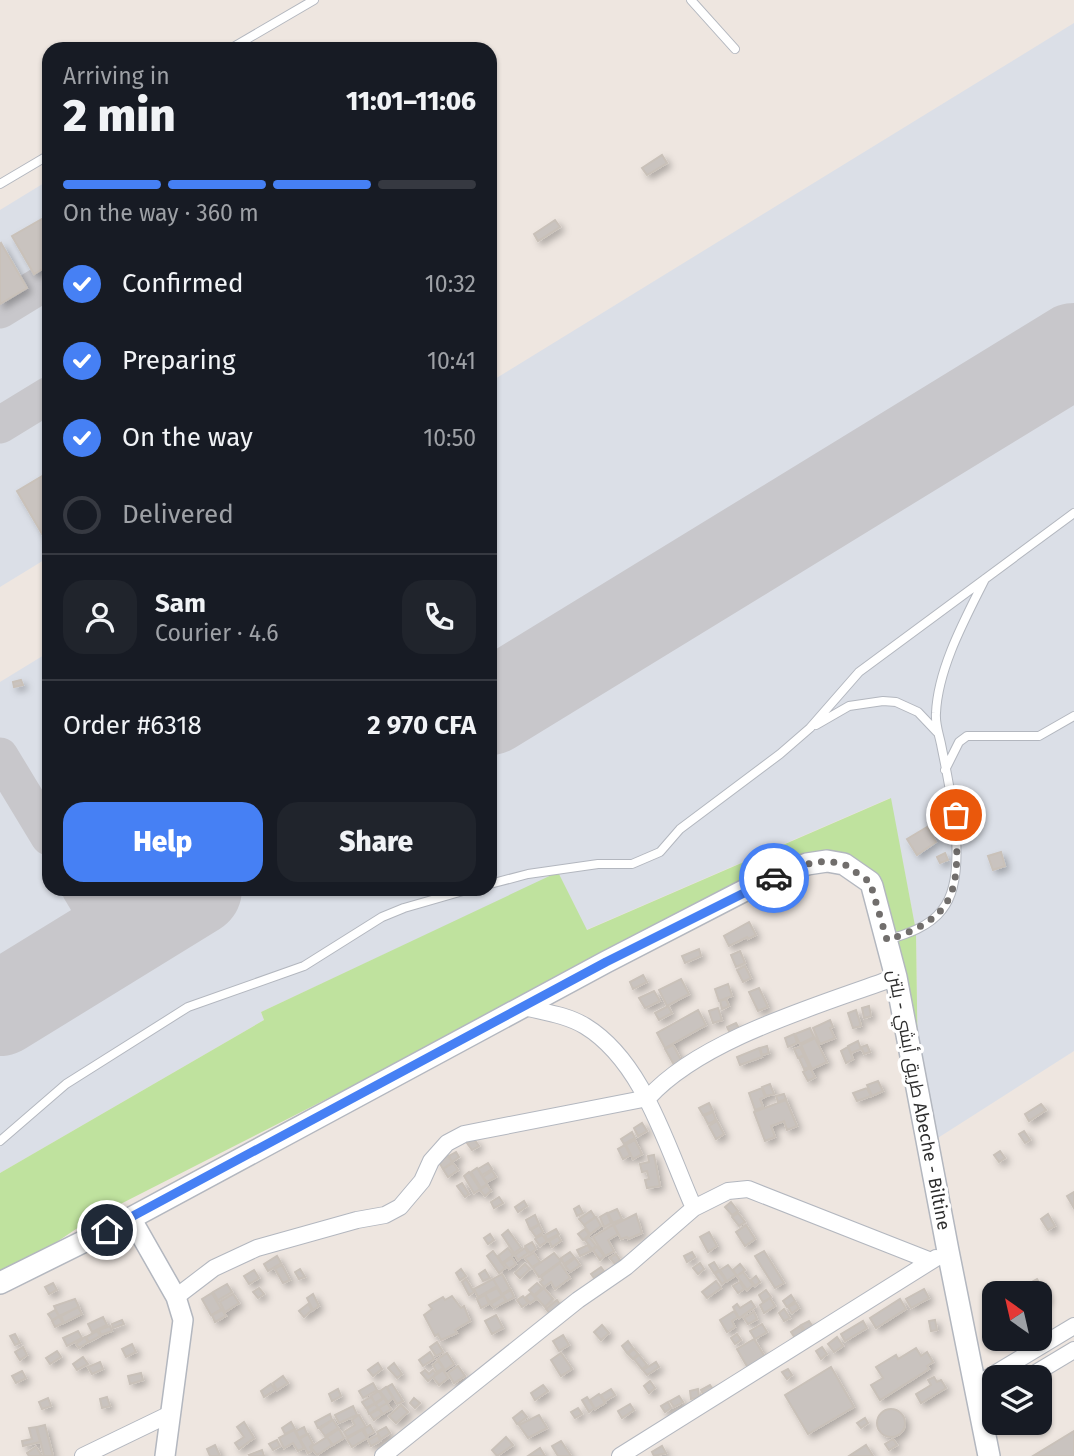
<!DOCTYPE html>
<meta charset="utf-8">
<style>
:root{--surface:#171b24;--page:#20242c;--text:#f1f3f6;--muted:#9ea1a6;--line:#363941;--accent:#4680f4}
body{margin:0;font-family:"Fira Sans",Cairo,sans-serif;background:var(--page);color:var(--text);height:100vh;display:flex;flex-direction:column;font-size:26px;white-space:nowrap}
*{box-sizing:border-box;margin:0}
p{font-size:23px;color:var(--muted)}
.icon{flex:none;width:38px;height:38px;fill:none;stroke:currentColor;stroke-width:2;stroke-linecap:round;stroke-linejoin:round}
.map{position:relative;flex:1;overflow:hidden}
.details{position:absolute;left:42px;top:42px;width:455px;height:854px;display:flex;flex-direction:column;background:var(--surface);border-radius:21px;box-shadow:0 2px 5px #0004}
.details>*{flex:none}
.needle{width:46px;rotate:326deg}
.fabs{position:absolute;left:982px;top:1281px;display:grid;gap:14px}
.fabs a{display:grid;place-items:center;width:70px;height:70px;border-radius:14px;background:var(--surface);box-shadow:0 2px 5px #0004;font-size:35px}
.pin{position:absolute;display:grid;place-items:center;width:60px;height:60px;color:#fff;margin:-30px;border:4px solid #fff;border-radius:50%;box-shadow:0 2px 7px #0007}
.courier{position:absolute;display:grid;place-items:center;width:70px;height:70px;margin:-35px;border:5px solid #4680f4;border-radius:50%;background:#fff;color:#222;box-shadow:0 2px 9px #0007}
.headline em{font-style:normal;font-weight:800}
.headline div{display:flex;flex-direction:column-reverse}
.headline{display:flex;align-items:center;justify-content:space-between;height:119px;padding:0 21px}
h1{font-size:46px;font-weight:800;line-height:52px}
.bar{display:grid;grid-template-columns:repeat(4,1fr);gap:10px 7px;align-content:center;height:84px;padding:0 21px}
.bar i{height:9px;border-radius:5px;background:var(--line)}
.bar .on{background:var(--accent)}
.bar p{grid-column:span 4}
.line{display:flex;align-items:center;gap:18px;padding:0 21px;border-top:2px solid var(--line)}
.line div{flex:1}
.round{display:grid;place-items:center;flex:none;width:74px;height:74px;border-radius:21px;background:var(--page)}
ol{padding:0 21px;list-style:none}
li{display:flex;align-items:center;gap:21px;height:77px}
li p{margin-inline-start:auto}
li .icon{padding:7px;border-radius:50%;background:var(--accent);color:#fff;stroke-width:4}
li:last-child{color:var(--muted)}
li i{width:38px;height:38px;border:4px solid var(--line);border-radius:50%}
.primary-button{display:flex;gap:14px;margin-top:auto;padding:14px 21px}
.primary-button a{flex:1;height:80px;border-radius:21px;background:var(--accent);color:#fff;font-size:28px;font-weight:800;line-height:80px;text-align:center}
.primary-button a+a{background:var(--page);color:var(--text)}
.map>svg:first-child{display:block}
.airport{fill:#dbdfe7}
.green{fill:#bfe29e}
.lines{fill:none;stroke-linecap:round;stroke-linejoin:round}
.taxiway{stroke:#c8c7cb;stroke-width:37}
.runway{stroke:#c8c7cb;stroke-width:94}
.building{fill:#c9c3bf;stroke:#c9c1b9;stroke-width:2;filter:url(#shadow)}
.service-casing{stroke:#b3b7bf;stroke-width:10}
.minor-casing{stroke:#b3b7bf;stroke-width:18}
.tertiary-casing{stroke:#b3b7bf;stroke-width:22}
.secondary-casing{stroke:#b3b7bf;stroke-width:24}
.service{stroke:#fff;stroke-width:8}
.minor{stroke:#fff;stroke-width:16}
.tertiary{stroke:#fff;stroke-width:19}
.secondary{stroke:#fff;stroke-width:21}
.done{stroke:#716e6c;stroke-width:7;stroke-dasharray:0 12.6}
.route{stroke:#4680f4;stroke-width:9}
.labels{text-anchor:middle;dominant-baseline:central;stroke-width:7;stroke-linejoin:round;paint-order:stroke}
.street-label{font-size:18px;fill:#2d2d2d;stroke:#fff}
</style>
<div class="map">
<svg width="1074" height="1456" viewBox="0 0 1074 1456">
<defs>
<filter id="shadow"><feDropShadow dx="4" dy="4" stdDeviation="3.5" flood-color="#0004"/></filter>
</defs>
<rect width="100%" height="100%" fill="#eee6e0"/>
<path class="airport" d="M1074 23V1051L919 1150 916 931 890 798 586 930 558 873 261 1012 264 1020 0 1173V682L49 652V889H490V382Z
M49 180V557L0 587V210Z"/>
<path class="green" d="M891 798 916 931 919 1150 869 890 852 868 800 867 427 1048 91 1219 0 1280V1173L264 1020 261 1012 558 872 587 930Z"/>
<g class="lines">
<path class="taxiway" d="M0 310 49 280
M0 425 49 395
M0 756 49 837
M80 889 111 941"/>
<path class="runway" d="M490 708 1074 350
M0 1009 195 889"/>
</g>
<path class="building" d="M662 155 667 163 647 175 642 168Z
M49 215V265L34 274 12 236Z
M555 220 560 227 538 241 534 234Z
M1 243 27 288 0 304V244Z
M49 472V537L45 539 17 491Z
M21 680 23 685 14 687 13 682Z
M927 827 936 842 917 855 907 839Z
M1001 852 1005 866 993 870 988 856Z
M945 853 948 860 940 863 937 857Z
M749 922 756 935 748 939 747 937 729 946 724 936Z
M699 949 701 956 685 963 682 956Z
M740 951 745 963 736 967 731 955Z
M745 966 751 978 743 982 737 970Z
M643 975 647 982 633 989 630 982Z
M681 979 689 994 667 1006 659 990Z
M728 984 732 996 719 1001 715 989Z
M759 988 768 1007 758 1011 749 992Z
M654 991 660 1001 645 1008 639 998Z
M726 999 729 1006 722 1009 720 1001Z
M668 1006 672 1013 659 1020 655 1013Z
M869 1006 871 1016 864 1018 862 1008Z
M718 1008 722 1020 713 1023 709 1011Z
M698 1010 706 1025 665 1048 657 1033Z
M856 1010 861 1026 853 1028 848 1013Z
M830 1020 833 1027 830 1028 835 1038 820 1044 813 1028Z
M736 1023 740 1030 731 1035 727 1027Z
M810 1028 814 1037 800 1044 795 1034Z
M794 1034 797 1043 788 1047 785 1038Z
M815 1038 827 1062 812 1069 801 1045Z
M858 1041 861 1049 851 1053 848 1046Z
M673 1045 681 1060 693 1053 677 1070 665 1049Z
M867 1045 870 1052 864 1054 861 1047Z
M767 1046 769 1053 762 1055 760 1048Z
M800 1047 804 1055 798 1058 794 1049Z
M848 1047 853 1059 846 1063 841 1051Z
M759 1048 762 1057 740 1065 737 1057Z
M804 1056 809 1067 804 1069 799 1058Z
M810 1068 815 1077 808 1081 803 1072Z
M878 1081 883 1091 872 1096 867 1085Z
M770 1084 774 1094 766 1096 762 1087Z
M762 1088 765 1097 760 1099 763 1107 755 1110 749 1093Z
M867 1088 871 1096 857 1101 853 1093Z
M784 1094 786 1099 778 1102 776 1096Z
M786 1100 797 1126 787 1130 784 1121 771 1126 775 1137 765 1141 754 1112Z
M709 1103 713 1111 703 1115 699 1108Z
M1041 1104 1046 1110 1029 1121 1025 1114Z
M713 1112 716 1120 708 1124 704 1116Z
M717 1121 724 1134 716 1139 709 1126Z
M642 1123 647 1131 638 1136 634 1128Z
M1024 1131 1030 1140 1025 1143 1019 1134Z
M632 1132 635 1138 624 1144 621 1139Z
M474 1139 479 1146 472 1150 467 1143Z
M635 1140 642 1154 633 1159 626 1145Z
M625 1145 630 1155 623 1159 618 1149Z
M1000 1151 1005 1158 999 1162 994 1155Z
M456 1152 459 1157 452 1162 449 1156Z
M654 1155 660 1186 647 1188 645 1180 649 1179 647 1171 642 1172 640 1164 649 1162 648 1156Z
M448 1156 452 1162 443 1169 439 1162Z
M453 1163 458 1170 448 1177 443 1169Z
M488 1163 492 1169 482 1175 478 1169Z
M477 1168 487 1184 481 1188 471 1172Z
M492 1171 496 1177 487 1182 483 1177Z
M469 1172 480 1189 474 1193 464 1176Z
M462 1183 469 1194 465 1197 457 1186Z
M487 1185 491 1191 485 1196 480 1190Z
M1074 1192V1208L1067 1196Z
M499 1197 503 1203 494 1208 491 1202Z
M524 1201 527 1206 518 1212 515 1207Z
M731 1202 738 1211 732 1215 725 1207Z
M579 1206 583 1213 577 1216 574 1209Z
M617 1209 622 1219 613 1223 608 1213Z
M591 1211 595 1217 584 1225 579 1219Z
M607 1213 611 1223 604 1227 600 1217Z
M738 1213 745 1222 739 1226 732 1217Z
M636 1214 642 1233 628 1239 627 1237 621 1239 614 1225Z
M1048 1214 1055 1226 1048 1230 1041 1219Z
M535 1215 539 1224 530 1229 526 1220Z
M596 1217 601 1226 590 1234 584 1225Z
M539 1225 543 1232 536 1237 531 1230Z
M613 1225 618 1234 608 1240 614 1251 605 1256 593 1237Z
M746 1225 755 1239 745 1246 736 1232Z
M556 1229 559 1234 547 1240 545 1235Z
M585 1229 589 1235 583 1240 578 1234Z
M508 1230 521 1248 514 1253 502 1235Z
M709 1232 717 1246 708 1252 700 1237Z
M490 1234 494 1240 488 1244 484 1238Z
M542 1235 547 1241 540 1246 535 1239Z
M558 1236 561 1241 552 1247 549 1241Z
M589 1237 596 1246 592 1249 585 1240Z
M532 1242 536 1249 530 1253 525 1246Z
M588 1245 591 1251 580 1256 577 1250Z
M597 1247 604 1256 600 1260 593 1250Z
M508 1248 513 1255 502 1263 498 1256Z
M525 1248 528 1253 518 1260 515 1255Z
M493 1251 505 1268 499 1273 487 1256Z
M764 1251 784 1283 775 1288 755 1256Z
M570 1252 574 1257 564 1264 561 1258Z
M692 1252 695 1257 687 1262 684 1256Z
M534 1253 540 1262 532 1267 525 1258Z
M554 1253 561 1261 539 1277 533 1268Z
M616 1254 620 1260 615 1264 610 1258Z
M277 1256 281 1263 268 1271 264 1264Z
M512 1258 516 1264 509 1269 504 1263Z
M575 1258 580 1265 570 1272 565 1266Z
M714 1262 719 1270 714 1273 709 1265Z
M560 1263 570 1278 555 1289 551 1282 544 1287 540 1282 543 1280 541 1277Z
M700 1263 704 1269 698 1274 693 1268Z
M525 1264 530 1269 520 1278 515 1273Z
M740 1264 745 1270 737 1276 733 1270Z
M282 1265 290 1280 283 1283 275 1269Z
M728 1265 736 1275 727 1281 720 1270Z
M601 1267 604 1271 594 1278 591 1274Z
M300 1269 305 1277 299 1279 295 1272Z
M461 1269 466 1276 460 1280 456 1273Z
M254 1270 259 1278 249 1284 244 1276Z
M485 1270 490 1278 483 1281 479 1274Z
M719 1271 726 1281 722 1284 715 1274Z
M743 1272 753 1285 747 1290 737 1276Z
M502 1274 510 1289 502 1294 493 1279Z
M756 1276 760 1282 755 1286 751 1280Z
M466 1279 474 1292 469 1295 462 1282Z
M493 1279 497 1286 478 1297 474 1289Z
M1037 1279 1048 1298 1040 1304V1293H1021L1024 1291 1021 1288Z
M716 1281 721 1288 707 1298 702 1292Z
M740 1282 744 1289 738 1293 733 1286Z
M53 1283 57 1290 49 1294 45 1287Z
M537 1283 542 1288 534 1295 529 1290Z
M227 1284 232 1292 218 1300 213 1292Z
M259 1288 264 1294 258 1298 253 1292Z
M497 1288 502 1296 490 1302 485 1294Z
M544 1288 553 1299 545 1307 535 1296Z
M924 1289 929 1298 911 1308 906 1299Z
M511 1290 514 1297 507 1301 503 1295Z
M766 1290 771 1297 763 1302 759 1295Z
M212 1293 221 1309 211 1315 202 1299Z
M531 1293 536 1299 530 1303 526 1297Z
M233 1294 239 1303 225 1312 220 1302Z
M313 1294 319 1306 313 1310 307 1298Z
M485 1295 489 1304 481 1308 477 1299Z
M791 1295 795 1301 787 1307 783 1301Z
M452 1296 461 1308 464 1306 470 1321 455 1330 457 1333 441 1340 438 1334 435 1336 424 1315 432 1309 429 1305 443 1297 445 1300Z
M503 1296 506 1301 494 1308 491 1304Z
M523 1296 528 1303 522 1307 517 1300Z
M770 1298 775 1306 764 1313 760 1305Z
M75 1299 79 1307 59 1316 54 1306Z
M900 1299 906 1309 876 1328 870 1318Z
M557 1300 561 1306 551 1315 546 1309Z
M751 1301 755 1307 739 1318 733 1307 737 1304 740 1308Z
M796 1303 799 1308 792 1313 788 1307Z
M308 1304 312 1310 304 1317 299 1311Z
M78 1307 82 1314 64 1323 61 1316Z
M784 1309 790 1318 784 1321 779 1313Z
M55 1310 59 1316 52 1320 48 1314Z
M222 1310 226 1316 215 1322 212 1315Z
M734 1311 738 1317 732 1321 735 1327 727 1332 720 1320Z
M754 1312 757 1319 748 1324 744 1318Z
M496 1315 503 1328 492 1334 485 1321Z
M59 1317 63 1323 55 1327 52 1321Z
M103 1317 107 1325 92 1332 88 1324Z
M122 1320 124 1324 113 1328 112 1324Z
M935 1320 937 1330 931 1331 929 1321Z
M809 1321 813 1327 806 1332 801 1325Z
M863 1321 867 1328 845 1341 841 1334Z
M762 1324 767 1332 755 1339 750 1331Z
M602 1325 609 1333 601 1340 594 1332Z
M110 1326 112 1331 101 1335 99 1330Z
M800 1326 804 1333 795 1338 791 1332Z
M78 1331 82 1338 67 1346 63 1338Z
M97 1331 100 1336 89 1342 86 1337Z
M15 1334 20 1343 15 1345 10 1336Z
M737 1334 741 1340 735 1344 731 1338Z
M563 1335 569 1345 559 1351 553 1341Z
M85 1337 88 1342 79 1348 76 1344Z
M837 1337 843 1346 834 1352 828 1344Z
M754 1339 765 1357 748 1368 737 1349Z
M628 1341 633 1348 627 1353 622 1346Z
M437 1342 443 1352 436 1356 430 1347Z
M132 1344 136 1352 126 1357 122 1349Z
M23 1347 27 1355 20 1360 15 1352Z
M822 1347 827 1354 821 1359 816 1351Z
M916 1348 921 1356 927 1352 933 1362 927 1366 929 1369 880 1400 871 1385 883 1378 876 1367 896 1355 898 1359Z
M634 1349 638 1354 633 1359 628 1354Z
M57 1351 61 1357 50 1364 46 1358Z
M430 1352 434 1359 423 1366 419 1360Z
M447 1353 454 1364 445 1370 438 1359Z
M561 1353 572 1369 561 1376 551 1360Z
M639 1355 647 1365 642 1369 634 1359Z
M83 1357 88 1364 77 1370 73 1364Z
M438 1361 443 1368 437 1372 433 1365Z
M100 1362 103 1369 92 1374 88 1367Z
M656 1362 659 1367 647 1375 643 1370Z
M378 1363 382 1369 373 1376 368 1370Z
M394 1363 402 1374 397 1378 388 1368Z
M458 1366 465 1376 454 1383 448 1373Z
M831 1367 854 1407 808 1434 785 1395Z
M788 1369 792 1375 787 1379 782 1372Z
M425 1370 429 1374 433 1370 436 1374 428 1381 421 1373Z
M443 1370 448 1378 439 1385 433 1377Z
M22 1371 26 1378 16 1383 12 1376Z
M141 1373 143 1380 130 1384 128 1376Z
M283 1376 288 1383 277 1390 273 1383Z
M934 1377 937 1382 941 1380 946 1388 921 1403 916 1394 931 1385 928 1380Z
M650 1381 655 1388 649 1393 644 1386Z
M373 1383 377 1390 363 1398 359 1391Z
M271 1384 275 1390 264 1397 261 1391Z
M392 1384 403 1401 397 1404 387 1387Z
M543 1385 548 1391 535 1400 531 1393Z
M710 1385 715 1392 705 1398 701 1390Z
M386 1387 393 1398 388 1402 380 1391Z
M338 1389 341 1396 332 1401 329 1394Z
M611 1389 615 1395 605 1401 601 1395Z
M698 1389 699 1397 691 1399 690 1391Z
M379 1391 383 1398 375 1403 371 1396Z
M599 1394 605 1403 595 1409 590 1400Z
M679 1396 683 1402 674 1407 670 1401Z
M107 1397 110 1406 102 1408 100 1399Z
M371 1397 375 1403 366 1408 362 1402Z
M587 1397 594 1408 589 1412 582 1400Z
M48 1398 51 1406 42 1409 39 1402Z
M384 1398 387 1403 378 1408 376 1404Z
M414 1398 420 1403 415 1408 410 1403Z
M668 1402 671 1408 665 1412 661 1406Z
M387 1403 391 1409 383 1414 379 1408Z
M375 1404 378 1408 369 1414 367 1409Z
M630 1404 634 1410 622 1418 618 1411Z
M401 1405 408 1412 396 1423 389 1416Z
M353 1406 357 1415 339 1423 335 1415Z
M578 1408 582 1414 575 1418 571 1412Z
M379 1409 382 1414 374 1420 370 1414Z
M877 1423a14 14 0 1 1 28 0a14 14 0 1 1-28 0Z
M522 1411 527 1417 517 1424 513 1418Z
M330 1414 332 1420 318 1428 315 1422Z
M359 1415 366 1427 347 1437 344 1432 355 1425 352 1420Z
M539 1415 547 1428 528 1438 519 1425Z
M865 1418 868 1423 861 1428 857 1423Z
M333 1420 338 1428 325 1436 320 1429Z
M244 1422 254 1438 239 1449 235 1443 244 1437 237 1427Z
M291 1422 295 1429 285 1434 282 1428Z
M45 1425 53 1456H44L37 1427Z
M370 1425 374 1432 367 1436 364 1429Z
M36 1427 40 1442 23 1446 22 1441 32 1439 29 1428Z
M304 1427 307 1434 299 1438 296 1431Z
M386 1427 390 1433 381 1439 377 1432Z
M339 1429 344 1438 333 1445 327 1437Z
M294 1430 304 1448 298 1451 293 1443 284 1448 279 1438Z
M362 1430 367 1438 352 1447 347 1439Z
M1074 1431V1456H1033Z
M308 1434 313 1444 310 1447 312 1451 308 1453 300 1439Z
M378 1435 380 1441 371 1446 368 1440Z
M327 1437 332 1445 317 1455 311 1447Z
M506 1437 513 1445 497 1456 492 1450Z
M893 1439 897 1445 889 1450 885 1444Z
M277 1440 280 1446 273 1450 269 1444Z
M561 1441 571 1456H558L552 1446Z
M215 1445 220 1456H210L207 1449Z
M866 1445 873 1456H849Z
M662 1446 666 1453 654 1456 652 1452Z
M36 1447 42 1456H29L27 1453Z
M540 1448 545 1456H528Z
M262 1450 264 1456H250L249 1455Z"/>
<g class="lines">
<g class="service-casing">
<path id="service" d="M691 0 735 49
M230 49 314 0
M0 184 49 155
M816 725 849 706 883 701 896 702 918 712 937 732
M945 770 959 742 967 736H1039L1074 716
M490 884 528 874 598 864H632L660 852 680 829 780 754 810 728 859 672 1074 513
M887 940C907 934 929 927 942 910 971 875 949 785 941 744 939 734 935 724 936 713 938 668 965 619 985 579
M0 1141 66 1084 188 1007 304 966 382 917 404 908 470 889"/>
</g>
<g class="minor-casing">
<path id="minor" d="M524 1007C544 1012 567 1015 585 1026 644 1062 667 1148 694 1208
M176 1297 214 1268 257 1248 357 1220 385 1215 400 1207 422 1181 431 1161 447 1143 464 1134 648 1098C702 1038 821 1005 896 977
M1029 1377 1074 1350
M976 1385 1074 1326
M981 1407 994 1399
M83 1456 170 1414
M383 1456 578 1300 626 1267 694 1208 728 1191 748 1189 931 1261
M620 1456 936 1258"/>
</g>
<g class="tertiary-casing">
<path id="tertiary" d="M131 1218 176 1297 183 1320 165 1456"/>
</g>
<g class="secondary-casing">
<path id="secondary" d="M0 1283 131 1218 606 962 757 884 807 864 827 861 844 864 870 882 872 886 896 977 948 1251 989 1456"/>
</g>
<use href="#service" class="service"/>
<use href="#minor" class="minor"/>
<use href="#tertiary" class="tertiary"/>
<use href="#secondary" class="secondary"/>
</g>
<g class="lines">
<path class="done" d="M774 878 807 864 827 861 844 864 870 882 887 940C962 916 958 886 956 815"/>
<path class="route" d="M107 1230 606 962 774 878"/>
</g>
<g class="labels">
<g class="street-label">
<text transform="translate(919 1100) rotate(79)">طريق أبشي - بلتن Abeche - Biltine</text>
</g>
</g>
</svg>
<div class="fabs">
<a><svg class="needle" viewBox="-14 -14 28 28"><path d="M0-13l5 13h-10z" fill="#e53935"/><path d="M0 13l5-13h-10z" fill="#9ea1a6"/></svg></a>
<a><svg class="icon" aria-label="layers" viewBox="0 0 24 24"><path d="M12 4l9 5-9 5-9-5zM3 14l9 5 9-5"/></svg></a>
</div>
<div class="pin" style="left:956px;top:815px;background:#ea580c"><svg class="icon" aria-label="bag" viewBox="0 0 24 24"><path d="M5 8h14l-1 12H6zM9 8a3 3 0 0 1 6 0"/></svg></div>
<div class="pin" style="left:107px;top:1230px;background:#1f2937"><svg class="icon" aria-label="home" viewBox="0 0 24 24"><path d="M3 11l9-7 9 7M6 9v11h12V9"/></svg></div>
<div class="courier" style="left:774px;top:878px"><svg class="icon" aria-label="car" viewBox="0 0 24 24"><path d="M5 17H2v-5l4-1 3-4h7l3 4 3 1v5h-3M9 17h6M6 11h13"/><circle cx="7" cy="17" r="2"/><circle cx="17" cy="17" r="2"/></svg></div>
<section class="details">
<div class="headline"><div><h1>2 min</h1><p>Arriving in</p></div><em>11:01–11:06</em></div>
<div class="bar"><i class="on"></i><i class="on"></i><i class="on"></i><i></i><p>On the way · 360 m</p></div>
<ol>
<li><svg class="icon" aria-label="check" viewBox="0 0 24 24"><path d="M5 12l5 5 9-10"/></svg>Confirmed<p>10:32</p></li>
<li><svg class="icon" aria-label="check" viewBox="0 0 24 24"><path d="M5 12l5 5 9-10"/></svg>Preparing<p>10:41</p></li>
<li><svg class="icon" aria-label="check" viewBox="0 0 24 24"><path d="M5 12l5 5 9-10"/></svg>On the way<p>10:50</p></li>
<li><i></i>Delivered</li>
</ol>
<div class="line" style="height:126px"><a class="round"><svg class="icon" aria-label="person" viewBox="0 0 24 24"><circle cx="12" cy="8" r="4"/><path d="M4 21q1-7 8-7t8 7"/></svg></a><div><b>Sam</b><p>Courier · 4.6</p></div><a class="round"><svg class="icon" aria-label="phone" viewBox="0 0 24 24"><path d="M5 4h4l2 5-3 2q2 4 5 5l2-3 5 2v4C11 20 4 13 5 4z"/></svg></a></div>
<div class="line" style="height:91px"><div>Order #6318</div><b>2 970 CFA</b></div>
<div class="primary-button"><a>Help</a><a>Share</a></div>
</section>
</div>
